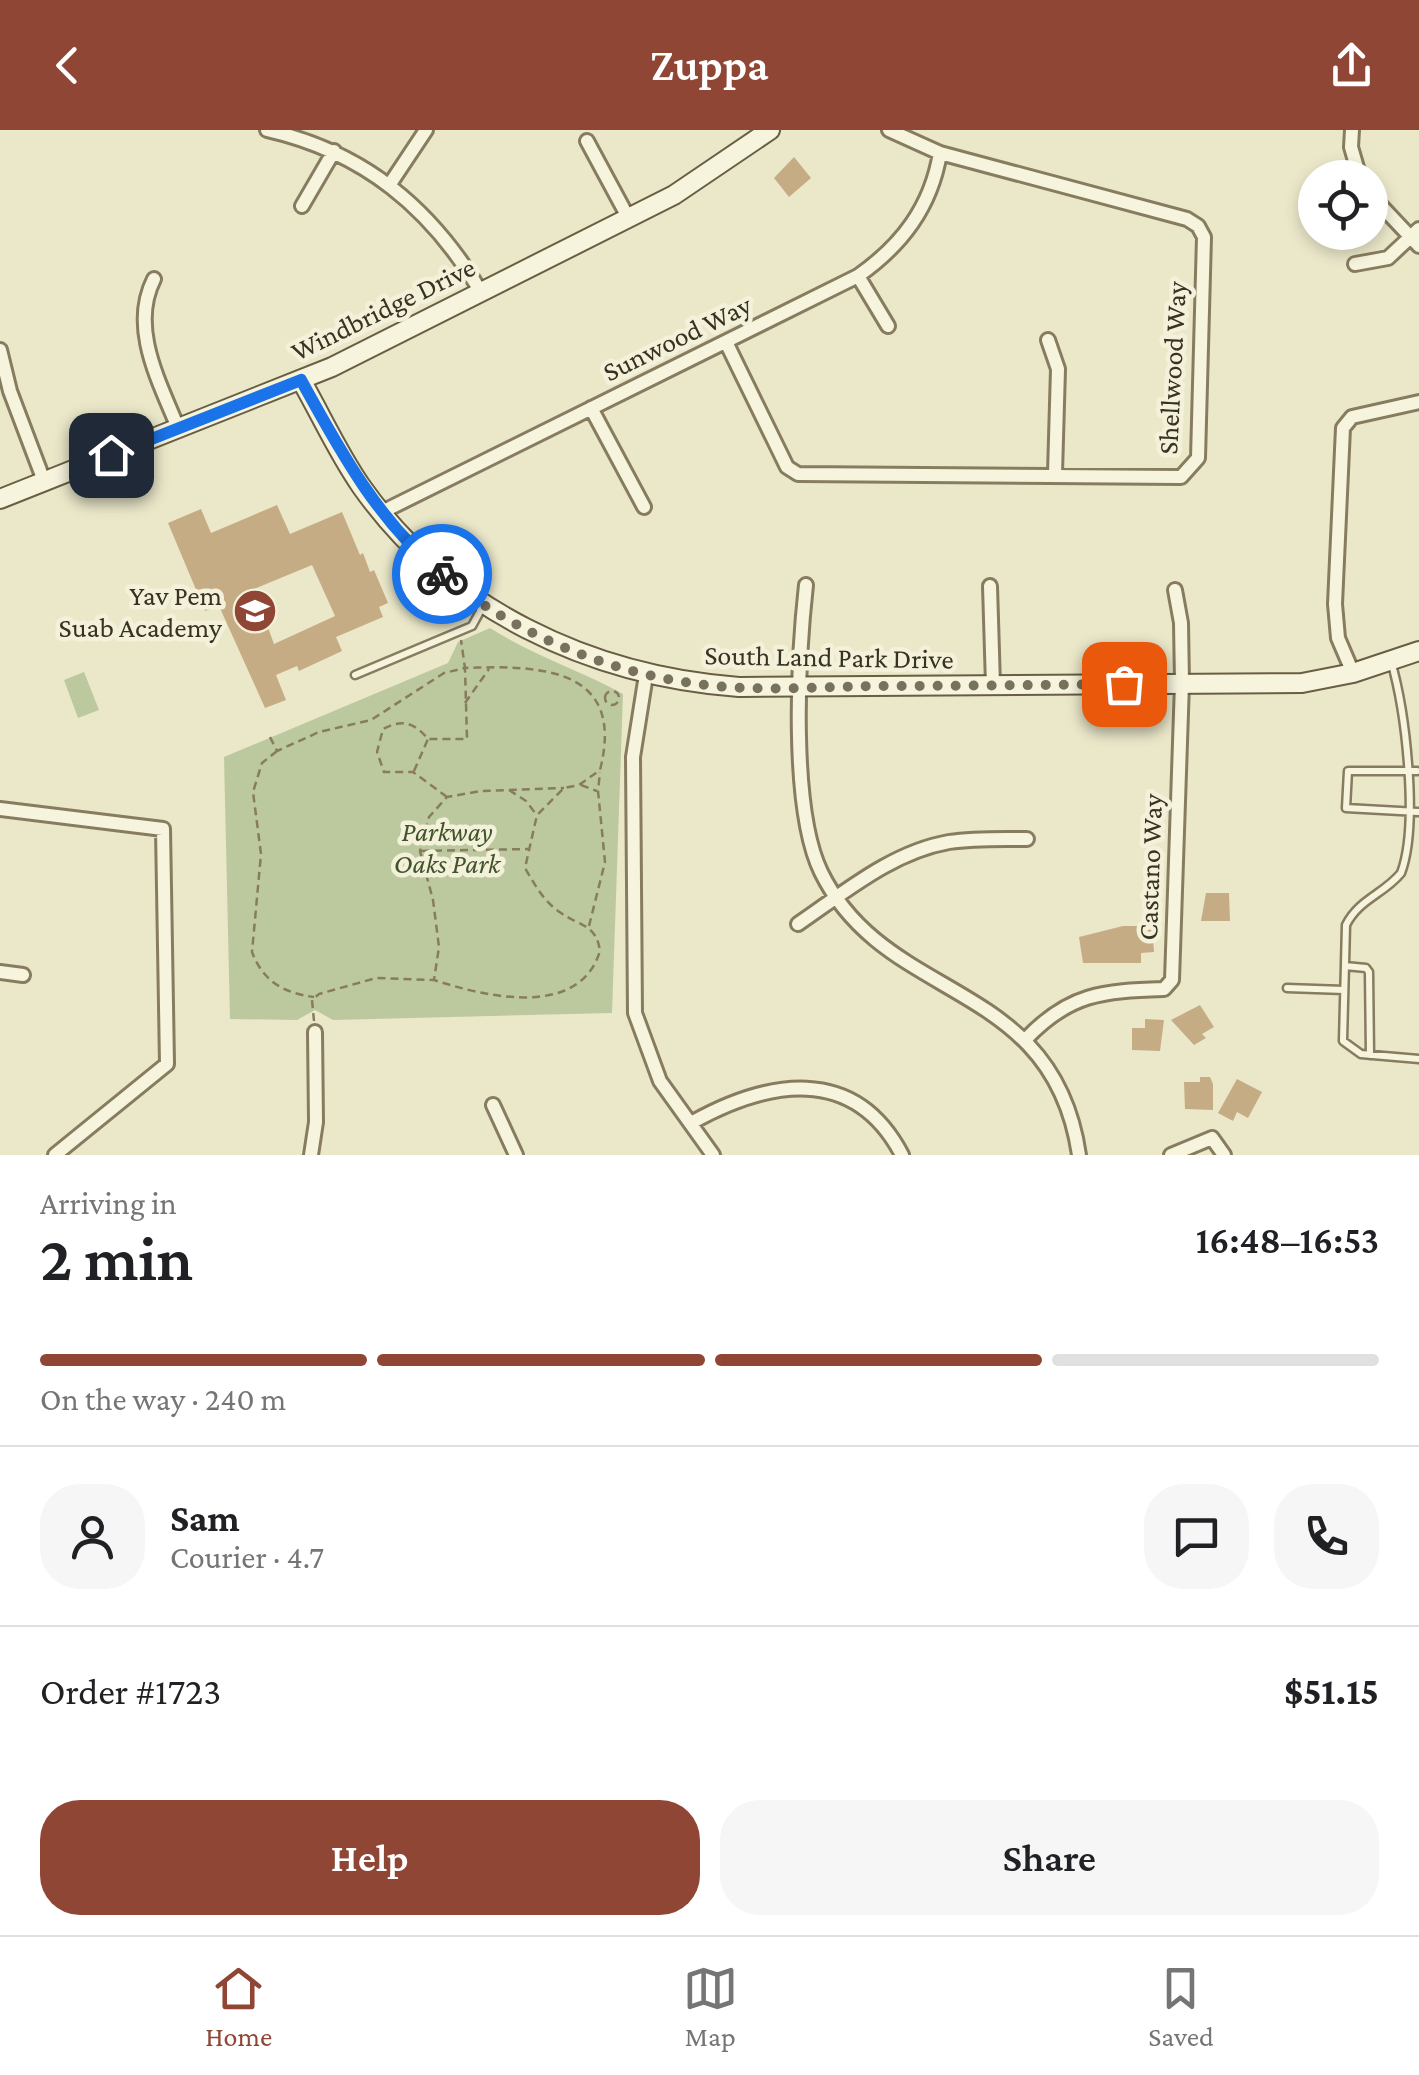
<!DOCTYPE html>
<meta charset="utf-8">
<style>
:root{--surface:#fff;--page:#f6f6f6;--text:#202124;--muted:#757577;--line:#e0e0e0;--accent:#904635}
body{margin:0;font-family:"Crimson Pro",serif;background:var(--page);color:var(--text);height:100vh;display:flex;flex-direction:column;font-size:38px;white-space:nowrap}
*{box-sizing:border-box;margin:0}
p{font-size:32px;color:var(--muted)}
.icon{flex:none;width:55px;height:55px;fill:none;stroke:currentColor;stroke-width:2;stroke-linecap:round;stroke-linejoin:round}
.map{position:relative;height:1025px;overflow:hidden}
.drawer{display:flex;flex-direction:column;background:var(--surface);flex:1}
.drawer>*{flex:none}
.controls{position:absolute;left:1298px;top:30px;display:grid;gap:20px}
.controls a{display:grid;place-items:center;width:90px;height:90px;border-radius:50%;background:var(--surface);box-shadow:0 5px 15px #0003;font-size:50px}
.pin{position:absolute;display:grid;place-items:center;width:85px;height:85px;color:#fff;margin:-42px;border-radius:20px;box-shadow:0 5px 15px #0006}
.courier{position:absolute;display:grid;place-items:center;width:100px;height:100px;margin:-50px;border:8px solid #1a73e8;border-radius:50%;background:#fff;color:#222;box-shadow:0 2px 12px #0007}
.head em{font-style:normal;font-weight:600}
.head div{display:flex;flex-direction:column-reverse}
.head{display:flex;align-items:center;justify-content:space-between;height:170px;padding:0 40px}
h1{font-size:65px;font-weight:600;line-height:75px}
.bar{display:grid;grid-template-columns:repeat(4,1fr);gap:15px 10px;align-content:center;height:120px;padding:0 40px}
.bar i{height:12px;border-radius:8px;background:var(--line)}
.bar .current{background:var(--accent)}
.bar p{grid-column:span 4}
.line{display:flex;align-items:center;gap:25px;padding:0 40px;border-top:2px solid var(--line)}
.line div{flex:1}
.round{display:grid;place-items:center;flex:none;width:105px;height:105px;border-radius:40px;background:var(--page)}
.button{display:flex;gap:20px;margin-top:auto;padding:20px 40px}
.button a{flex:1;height:115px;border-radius:40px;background:var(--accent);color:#fff;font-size:40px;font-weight:600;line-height:115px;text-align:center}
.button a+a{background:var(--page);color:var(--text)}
header{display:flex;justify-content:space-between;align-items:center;height:130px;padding:0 40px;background:var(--accent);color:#fff;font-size:45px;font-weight:600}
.tabs{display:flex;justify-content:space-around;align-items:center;height:140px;border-top:2px solid var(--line);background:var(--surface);font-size:28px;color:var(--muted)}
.tabs a{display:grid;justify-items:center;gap:5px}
.tabs .current{color:var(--accent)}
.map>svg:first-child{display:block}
.green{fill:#bcc99f}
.building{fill:#c6ac84;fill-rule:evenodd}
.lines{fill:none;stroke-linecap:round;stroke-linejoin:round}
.lane-casing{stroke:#877c60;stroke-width:11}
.street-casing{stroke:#877c60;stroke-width:18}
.secondary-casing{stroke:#695d43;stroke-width:22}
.path{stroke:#877c60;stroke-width:2.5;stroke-dasharray:8 5;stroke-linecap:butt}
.lane{stroke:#f6f4dd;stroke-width:6}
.street{stroke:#f6f4dd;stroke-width:12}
.secondary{stroke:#f6f4dd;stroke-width:18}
.done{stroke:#77715d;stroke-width:10;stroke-dasharray:0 18}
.route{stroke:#1a73e8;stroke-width:12}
.labels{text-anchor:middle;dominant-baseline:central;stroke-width:9;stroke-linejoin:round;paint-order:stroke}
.street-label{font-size:28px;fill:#393122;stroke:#f3f1d9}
.poi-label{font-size:28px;fill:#393122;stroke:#f3f1d9;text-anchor:end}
.park-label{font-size:28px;font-style:italic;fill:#41532b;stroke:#f3f1d9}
</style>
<header><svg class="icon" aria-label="back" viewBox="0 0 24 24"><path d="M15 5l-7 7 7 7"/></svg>Zuppa<svg class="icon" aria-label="share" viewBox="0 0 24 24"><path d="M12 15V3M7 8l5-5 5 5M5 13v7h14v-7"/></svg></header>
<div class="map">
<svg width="1419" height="1025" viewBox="0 0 1419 1025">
<rect width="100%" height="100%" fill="#ebe8ca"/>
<path class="green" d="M490 498C532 525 580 540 623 564L612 883 333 890 315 880 297 890 230 889 224 627 448 533 458 512Z
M84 542 99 580 78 588 64 550Z"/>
<path class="building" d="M794 27 811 48 789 67 774 48Z
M277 375 290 404 342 382 360 425 363 423 370 442 374 440 388 473 379 477 383 487 336 507 342 521 299 541 297 536 276 545 286 570 265 578 219 476 205 481 168 393 201 379 211 403ZM312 435 335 486 274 514 254 459Z
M1206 763H1229L1230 791H1201Z
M1123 796H1152L1154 822 1141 823V833H1083L1079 807Z
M1200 875 1214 897 1202 904 1206 908 1194 915 1171 890Z
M1145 889 1164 890 1160 921 1132 920V898H1145Z
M1200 947H1210L1213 954V980L1185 979 1184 952H1200Z
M1237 949 1262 962 1248 988 1237 982 1233 991 1218 983Z"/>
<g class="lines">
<g class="lane-casing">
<path id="lane" d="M1391 531C1406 583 1419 695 1401 743 1384 764 1359 769 1346 795L1343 911 1361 924 1419 929
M355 545 472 496 484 474
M1417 641H1348L1346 678 1418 682
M1345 836 1366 838 1369 842 1370 925
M1287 858 1344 860"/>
</g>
<g class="street-casing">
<path id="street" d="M267 0C364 22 431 78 481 162
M1352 0 1351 17 1360 48
M587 11 629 89
M390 54 426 0
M1370 64 1419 116
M302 76 334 21
M1355 134 1388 128 1419 99
M858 146 888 196
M154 149C129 198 160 253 178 298
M1048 210 1058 239 1055 343
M726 212 787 337 798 344 1181 347 1198 328 1204 107 1198 96 1187 89 940 23 889 0
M0 220 10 261 44 351
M591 278 644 377
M382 382 858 146C902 115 931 77 940 23
M806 455C798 527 790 678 821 742 886 875 1053 847 1079 1025
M990 456 993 555
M1353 543 1338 508 1335 474 1343 298 1352 287 1419 272
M646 545 633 627 635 883 660 951 713 1025
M0 679 163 699 167 934 55 1025
M798 794C845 762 892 722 949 712 975 708 1001 709 1027 709
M0 842 23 845
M1025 910C1069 863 1103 861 1164 859L1172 850 1182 553 1181 493 1175 460
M493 975 516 1025
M691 993C766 951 854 933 902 1025
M311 1025 316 992 315 902
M1171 1025 1212 1008 1224 1025"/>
</g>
<g class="secondary-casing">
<path id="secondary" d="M301 250C321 285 338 323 361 356 448 480 591 546 739 557L1302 553 1353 543 1419 521
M0 369 332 237 674 65 770 0"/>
</g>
<path class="path" d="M605 568a7 7 0 1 1 14 0a7 7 0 1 1-14 0Z
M465 573 489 539
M270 607 277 621 319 602 371 590 444 543 465 538 461 510
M277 621 262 633 253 662 261 724 252 822C263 851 283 863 314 867
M414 641 428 609
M581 655 597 661
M509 660 526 671 536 684
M447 667 413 642H384L377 622 383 599C402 589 414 592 428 609H467L465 538C542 535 626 538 600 640L579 655 564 658 537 685 525 738C535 755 544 772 561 783 581 797 596 794 600 821 579 890 483 866 434 850L439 817 433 770 420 721 429 687 447 667 481 661 564 658
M421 721 528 719
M589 796 605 732 598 661 600 642
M314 891 312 870 319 864 376 848 433 850"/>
<use href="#lane" class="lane"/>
<use href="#street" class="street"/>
<use href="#secondary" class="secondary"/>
</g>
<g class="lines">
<path class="done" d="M442 444C513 503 606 542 698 554 755 562 815 557 873 556 957 556 1041 555 1124 554"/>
<path class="route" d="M111 325 301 250C340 321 378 391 442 444"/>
</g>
<defs>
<g id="school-disc" transform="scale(2.25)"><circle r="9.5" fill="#904635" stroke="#f3f1d9"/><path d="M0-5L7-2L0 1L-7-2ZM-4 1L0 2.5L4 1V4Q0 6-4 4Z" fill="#fff"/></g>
</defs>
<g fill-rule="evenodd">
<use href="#school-disc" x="255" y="481"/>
</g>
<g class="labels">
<g class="street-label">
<text transform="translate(383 179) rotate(-26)">Windbridge Drive</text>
<text transform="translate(677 208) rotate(-26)">Sunwood Way</text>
<text transform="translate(1172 238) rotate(-87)">Shellwood Way</text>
<text transform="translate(829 527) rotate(1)">South Land Park Drive</text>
<text transform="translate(1150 737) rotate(-88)">Castano Way</text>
</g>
<g class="poi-label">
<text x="222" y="465">Yav Pem<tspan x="222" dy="32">Suab Academy</tspan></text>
</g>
<g class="park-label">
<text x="447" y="701">Parkway<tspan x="447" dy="32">Oaks Park</tspan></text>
</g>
</g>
</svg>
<div class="controls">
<a><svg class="icon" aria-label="locate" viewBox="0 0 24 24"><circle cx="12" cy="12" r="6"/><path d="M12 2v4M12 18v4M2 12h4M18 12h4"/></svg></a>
</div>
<div class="pin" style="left:1124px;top:554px;background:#ea580c"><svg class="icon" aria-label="bag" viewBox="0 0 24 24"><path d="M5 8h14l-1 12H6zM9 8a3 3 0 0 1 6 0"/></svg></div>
<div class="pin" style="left:111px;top:325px;background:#1f2937"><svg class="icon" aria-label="home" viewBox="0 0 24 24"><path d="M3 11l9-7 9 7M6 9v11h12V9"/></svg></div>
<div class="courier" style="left:442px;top:444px"><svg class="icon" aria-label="bike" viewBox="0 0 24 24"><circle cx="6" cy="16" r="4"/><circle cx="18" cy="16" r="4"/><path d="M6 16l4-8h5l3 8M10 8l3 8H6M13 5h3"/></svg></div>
</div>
<section class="drawer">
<div class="head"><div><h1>2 min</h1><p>Arriving in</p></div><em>16:48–16:53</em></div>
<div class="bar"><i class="current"></i><i class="current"></i><i class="current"></i><i></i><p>On the way · 240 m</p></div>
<div class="line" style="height:180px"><a class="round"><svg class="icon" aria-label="person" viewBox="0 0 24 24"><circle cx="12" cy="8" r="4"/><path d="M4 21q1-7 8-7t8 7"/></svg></a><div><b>Sam</b><p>Courier · 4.7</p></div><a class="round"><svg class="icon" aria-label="chat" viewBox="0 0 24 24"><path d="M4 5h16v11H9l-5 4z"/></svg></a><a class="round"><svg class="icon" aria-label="phone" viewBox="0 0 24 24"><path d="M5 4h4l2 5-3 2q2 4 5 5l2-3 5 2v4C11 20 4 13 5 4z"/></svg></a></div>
<div class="line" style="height:130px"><div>Order #1723</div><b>$51.15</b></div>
<div class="button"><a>Help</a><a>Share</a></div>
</section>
<nav class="tabs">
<a class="current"><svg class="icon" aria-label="home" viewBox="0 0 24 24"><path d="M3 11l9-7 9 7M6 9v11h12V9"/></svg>Home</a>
<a><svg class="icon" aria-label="map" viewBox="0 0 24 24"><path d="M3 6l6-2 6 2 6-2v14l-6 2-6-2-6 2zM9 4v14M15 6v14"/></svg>Map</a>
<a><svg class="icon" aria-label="saved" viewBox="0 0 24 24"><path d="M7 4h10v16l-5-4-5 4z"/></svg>Saved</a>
</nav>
